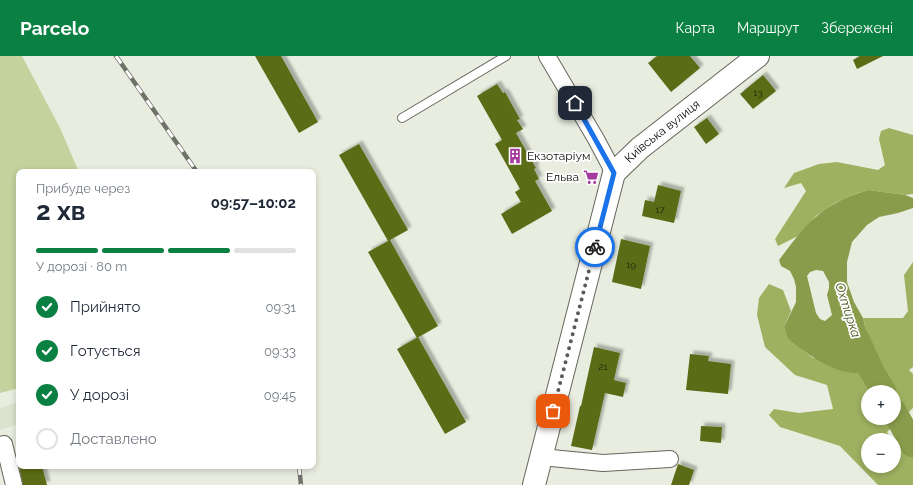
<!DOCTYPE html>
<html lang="uk">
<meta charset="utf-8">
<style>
:root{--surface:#fff;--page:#f6f6f7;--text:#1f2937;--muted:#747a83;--line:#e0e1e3;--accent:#0b8043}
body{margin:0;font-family:Raleway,sans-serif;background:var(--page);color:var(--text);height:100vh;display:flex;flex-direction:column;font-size:15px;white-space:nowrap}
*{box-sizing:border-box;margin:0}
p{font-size:13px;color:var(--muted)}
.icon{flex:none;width:22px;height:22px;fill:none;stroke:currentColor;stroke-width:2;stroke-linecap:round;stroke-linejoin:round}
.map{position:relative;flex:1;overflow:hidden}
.details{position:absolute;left:16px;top:113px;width:300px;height:300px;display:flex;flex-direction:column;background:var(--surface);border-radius:8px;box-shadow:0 2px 6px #0003}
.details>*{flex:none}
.fabs{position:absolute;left:861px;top:329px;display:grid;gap:8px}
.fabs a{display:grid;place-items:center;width:40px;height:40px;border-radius:50%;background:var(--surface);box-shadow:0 2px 6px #0003;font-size:20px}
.pin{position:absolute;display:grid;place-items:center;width:34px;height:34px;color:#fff;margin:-17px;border-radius:8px;box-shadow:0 2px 6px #0006}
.courier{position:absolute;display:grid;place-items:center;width:40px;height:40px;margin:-20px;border:3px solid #1a73e8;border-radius:50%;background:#fff;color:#222;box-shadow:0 1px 5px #0007}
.overview em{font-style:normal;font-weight:700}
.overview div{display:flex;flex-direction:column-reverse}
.overview{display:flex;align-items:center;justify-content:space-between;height:68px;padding:0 20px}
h1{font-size:26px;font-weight:700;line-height:30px}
.bar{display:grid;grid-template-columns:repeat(4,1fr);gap:6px 4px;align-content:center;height:48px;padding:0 20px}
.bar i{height:5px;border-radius:3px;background:var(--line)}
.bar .on{background:var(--accent)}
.bar p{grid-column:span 4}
ol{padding:0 20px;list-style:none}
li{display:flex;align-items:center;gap:12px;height:44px}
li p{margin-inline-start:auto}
li .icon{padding:4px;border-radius:50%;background:var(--accent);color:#fff;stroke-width:4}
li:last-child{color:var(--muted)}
li i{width:22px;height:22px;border:2px solid var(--line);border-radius:50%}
header{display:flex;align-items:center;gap:24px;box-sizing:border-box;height:56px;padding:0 20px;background:var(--accent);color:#fff}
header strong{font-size:19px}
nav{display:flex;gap:22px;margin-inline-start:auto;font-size:14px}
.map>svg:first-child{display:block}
.built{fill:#dce2ce}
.green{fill:#c4d29e}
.forest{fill:#9eb160;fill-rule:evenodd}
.water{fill:#899c4b;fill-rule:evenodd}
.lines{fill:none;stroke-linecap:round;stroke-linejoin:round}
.river{stroke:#899c4b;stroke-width:25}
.building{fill:#5c6c17;filter:url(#shadow)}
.lane-casing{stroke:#64675c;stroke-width:10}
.street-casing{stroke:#64675c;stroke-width:18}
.secondary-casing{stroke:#64675c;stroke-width:24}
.lane{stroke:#fff;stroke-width:8}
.street{stroke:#fff;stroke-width:16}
.secondary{stroke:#fff;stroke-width:22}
.rail-casing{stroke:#6f7269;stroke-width:4.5}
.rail{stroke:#fff;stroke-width:3;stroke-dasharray:9;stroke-linecap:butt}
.done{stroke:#595b54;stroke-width:4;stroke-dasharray:0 7.2}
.route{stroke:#1a73e8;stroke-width:5}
.labels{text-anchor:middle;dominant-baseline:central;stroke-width:3.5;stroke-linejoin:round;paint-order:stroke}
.number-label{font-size:10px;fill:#20250c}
.street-label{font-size:12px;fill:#0c0d09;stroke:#fff}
.poi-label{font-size:12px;fill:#0c0d09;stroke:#fff;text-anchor:start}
.water-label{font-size:13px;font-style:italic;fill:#4b571d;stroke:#fff}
</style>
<header>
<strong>Parcelo</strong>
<nav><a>Карта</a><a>Маршрут</a><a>Збережені</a></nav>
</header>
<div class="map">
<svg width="913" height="429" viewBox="0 0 913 429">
<defs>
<filter id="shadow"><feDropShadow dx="3.5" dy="-3.5" stdDeviation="1" flood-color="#0004"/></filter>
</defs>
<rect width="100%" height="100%" fill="#e9eddf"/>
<path class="built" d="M19 346V368L0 374V352Z"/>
<path class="green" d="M0 0H22L60 72 79 116H19V332L0 337Z"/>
<path class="forest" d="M889 72 913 79V138L905 139 869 134 855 138 835 147 816 160 798 180 778 190 775 183 806 135 801 127 784 132 794 117 819 108 837 106 878 114 885 109 879 83 881 75Z
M913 206V311L909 314 913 318V352L887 376 892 384H868V410H894V388L895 389 913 382V429H878L840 390 780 371 769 359 774 353 799 357 833 353 827 329 795 319 765 291 757 259 759 242 769 228 783 234 791 255 784 271 787 282 813 302 873 304 863 262H903L908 255 904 219ZM868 336H894V362H868Z"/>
<path class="water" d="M869 134 905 139 913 142V152L898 157 879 161 867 169 852 186 847 206V226L854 246 863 262 873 304 871 314C846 327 806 298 787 282L784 271 796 246V231L794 223 790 215 781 210 779 204C790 190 803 171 817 160 832 147 850 139 869 134ZM816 214 823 215 829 226V232L827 239 832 259 825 265 820 263 816 257 807 220 810 216Z"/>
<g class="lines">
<path class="river" d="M857 283 871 314 884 336
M894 355 913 389"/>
</g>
<path class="building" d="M255 0H281L318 66 299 77Z
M657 0H690L700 12 671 36 648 7Z
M860 0H883L857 13 853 4Z
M763 19 776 35 753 53 740 38Z
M497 28 503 37 505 36 520 63 517 64 523 73 516 77 536 112 534 113 539 123 535 125 552 155 512 178 501 158 521 146 515 136 520 133 495 88 502 84 477 40Z
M707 62 719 78 706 88 694 71Z
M359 88 408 174 390 184 438 270 417 282 368 196 388 185 339 99Z
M658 129 681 135 674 167 642 160 645 144 654 146Z
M621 183 650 190 641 233 612 226Z
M418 281 466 366 445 378 397 293Z
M594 291 620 297 614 324 626 327 623 341 605 337 592 394 571 390 580 350H581Z
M690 298 709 300 708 305 731 308 728 338 686 334Z
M701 370 722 371 721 387 700 385Z
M678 408 694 414 689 429H671Z
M24 410H42L47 429H23L19 411Z"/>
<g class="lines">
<g class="lane-casing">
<path id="lane" d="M402 62 506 0"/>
</g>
<g class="street-casing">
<path id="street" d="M547 0 596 83 614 117
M4 388 14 429
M541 401 603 407 670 403"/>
</g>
<g class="secondary-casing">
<g id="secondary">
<path id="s1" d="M534 429 614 117 640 92 758 0"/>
</g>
</g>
<use href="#lane" class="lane"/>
<use href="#street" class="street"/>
<use href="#secondary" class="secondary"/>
<g class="rail-casing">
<path id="rail" d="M116 0 197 116
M299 410 301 429"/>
</g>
<use href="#rail" class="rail"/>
</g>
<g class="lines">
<path class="done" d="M553 355 595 191"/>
<path class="route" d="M575 47 614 117 595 191"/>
</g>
<defs>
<g id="building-bare" transform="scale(1.2)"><path d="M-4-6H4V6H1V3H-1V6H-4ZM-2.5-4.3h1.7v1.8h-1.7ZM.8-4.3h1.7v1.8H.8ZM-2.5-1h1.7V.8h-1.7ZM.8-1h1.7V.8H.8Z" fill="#a53d9f" stroke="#fff" stroke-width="2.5" paint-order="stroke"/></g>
<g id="supermarket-bare" transform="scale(1.2)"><path d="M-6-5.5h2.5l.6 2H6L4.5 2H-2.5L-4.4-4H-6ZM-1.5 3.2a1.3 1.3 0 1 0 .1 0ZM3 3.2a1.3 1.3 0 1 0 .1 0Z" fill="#a53d9f" stroke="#fff" stroke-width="2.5" paint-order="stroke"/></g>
</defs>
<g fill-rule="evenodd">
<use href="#building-bare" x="515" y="100"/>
<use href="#supermarket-bare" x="591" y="121"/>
</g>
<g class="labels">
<g class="number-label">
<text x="758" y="36">13</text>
<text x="660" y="153">17</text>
<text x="631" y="208">19</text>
<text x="603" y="310">21</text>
</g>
<g class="street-label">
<text stroke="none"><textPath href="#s1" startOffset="386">Київська вулиця</textPath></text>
</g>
<g class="poi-label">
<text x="527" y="100">Екзотаріум</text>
<text x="579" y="121" text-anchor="end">Ельва</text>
</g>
<g class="water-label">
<text transform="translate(848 254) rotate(72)">Охтирка</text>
</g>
</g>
</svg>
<div class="fabs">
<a>+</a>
<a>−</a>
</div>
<div class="pin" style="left:553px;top:355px;background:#ea580c"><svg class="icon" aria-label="bag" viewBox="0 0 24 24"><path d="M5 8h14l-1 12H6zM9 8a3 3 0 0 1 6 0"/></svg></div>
<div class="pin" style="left:575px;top:47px;background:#1f2937"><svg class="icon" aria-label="home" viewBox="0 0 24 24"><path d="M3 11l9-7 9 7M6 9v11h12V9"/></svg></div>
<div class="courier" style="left:595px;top:191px"><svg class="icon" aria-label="bike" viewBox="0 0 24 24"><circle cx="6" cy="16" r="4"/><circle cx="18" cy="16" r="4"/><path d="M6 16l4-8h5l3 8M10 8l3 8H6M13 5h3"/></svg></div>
<section class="details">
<div class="overview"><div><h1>2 хв</h1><p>Прибуде через</p></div><em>09:57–10:02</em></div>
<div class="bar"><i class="on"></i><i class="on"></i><i class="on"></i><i></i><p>У дорозі · 80 m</p></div>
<ol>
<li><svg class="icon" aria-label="check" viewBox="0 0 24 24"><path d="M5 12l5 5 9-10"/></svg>Прийнято<p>09:31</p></li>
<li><svg class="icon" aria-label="check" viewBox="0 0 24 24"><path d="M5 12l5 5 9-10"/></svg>Готується<p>09:33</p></li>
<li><svg class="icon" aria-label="check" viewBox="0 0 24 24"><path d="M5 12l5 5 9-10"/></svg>У дорозі<p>09:45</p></li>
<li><i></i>Доставлено</li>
</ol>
</section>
</div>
